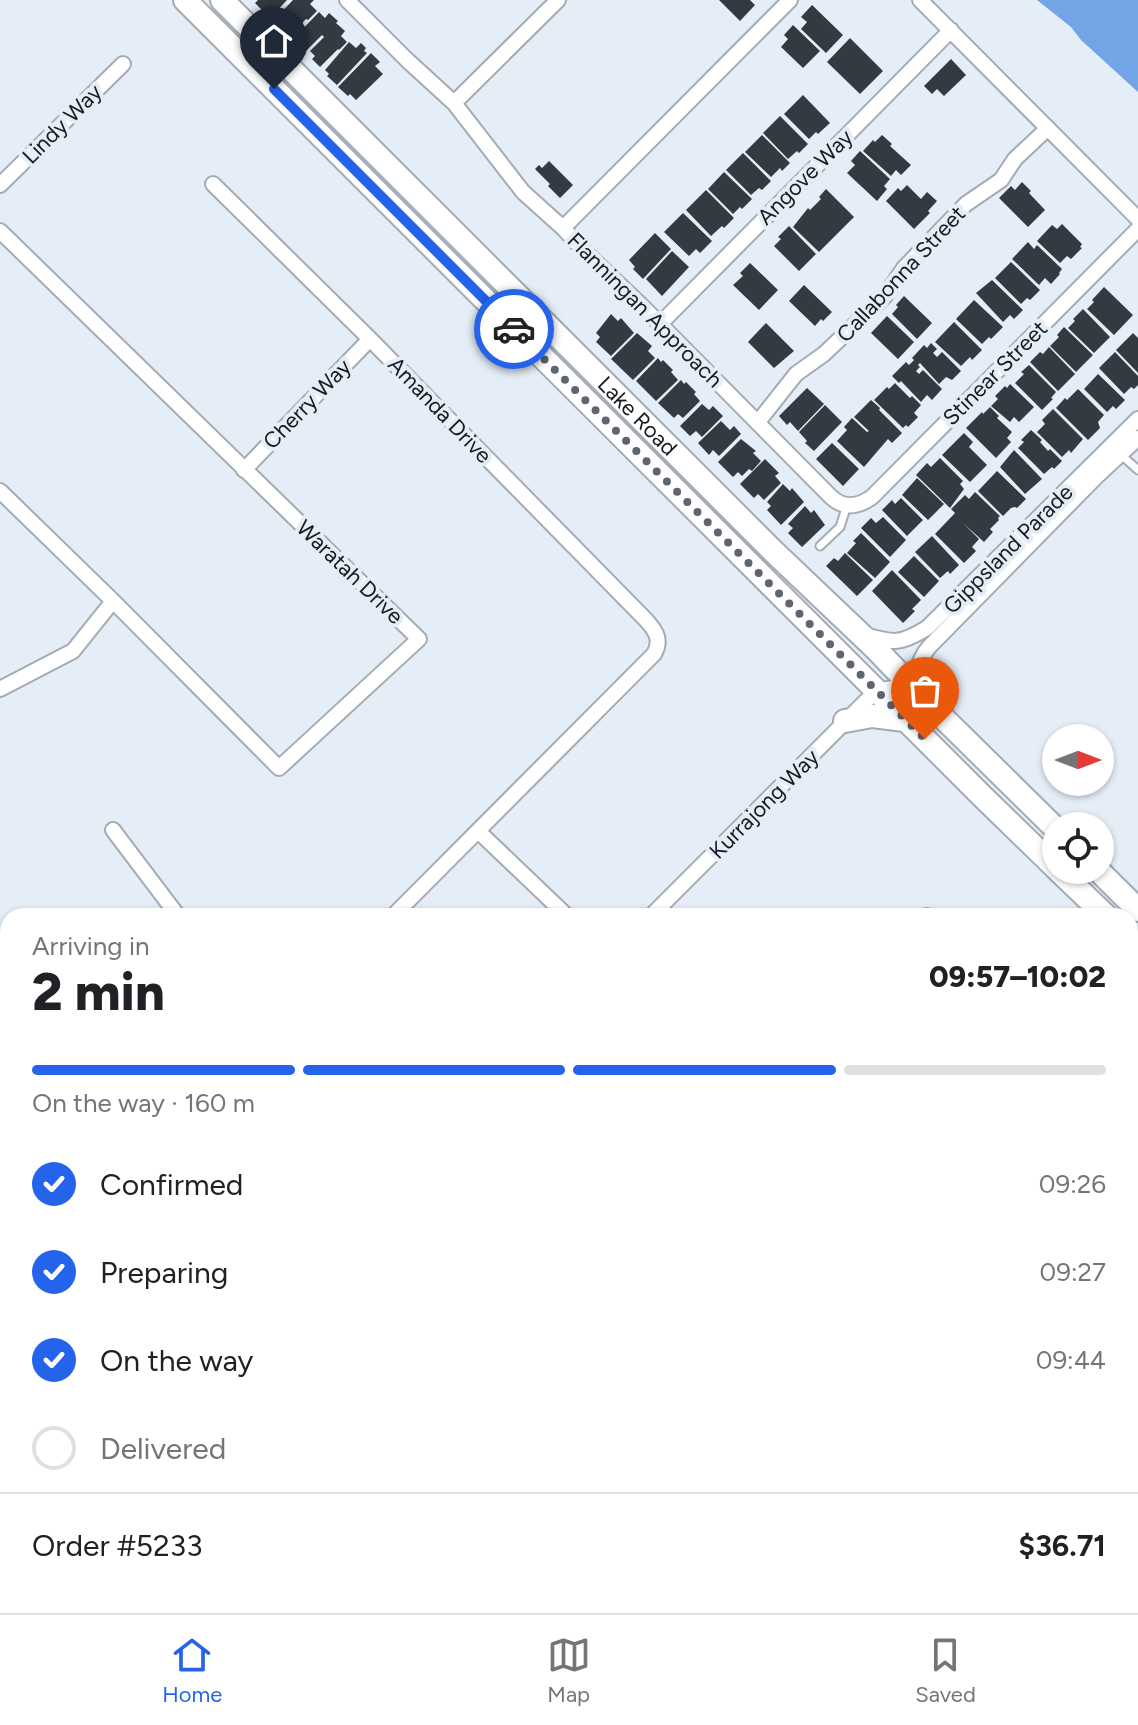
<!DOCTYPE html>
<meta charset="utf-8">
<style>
:root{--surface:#fff;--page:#f2f2f2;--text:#202124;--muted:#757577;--line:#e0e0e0;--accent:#2563eb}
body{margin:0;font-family:Figtree,sans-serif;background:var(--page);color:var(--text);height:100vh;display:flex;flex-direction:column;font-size:30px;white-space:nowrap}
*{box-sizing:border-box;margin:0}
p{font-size:26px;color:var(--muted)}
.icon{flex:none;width:44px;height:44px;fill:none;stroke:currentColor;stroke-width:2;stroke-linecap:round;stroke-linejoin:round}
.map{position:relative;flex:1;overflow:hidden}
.drawer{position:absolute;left:0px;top:908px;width:1138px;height:706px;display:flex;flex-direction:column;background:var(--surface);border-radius:24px 24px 0 0;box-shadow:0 2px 6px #0004}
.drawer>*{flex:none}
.needle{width:52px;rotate:90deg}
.fabs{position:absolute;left:1042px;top:724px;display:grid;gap:16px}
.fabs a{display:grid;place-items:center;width:72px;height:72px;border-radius:50%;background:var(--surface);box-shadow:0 2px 6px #0004;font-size:40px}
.pin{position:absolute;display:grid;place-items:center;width:68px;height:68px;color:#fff;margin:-82px -34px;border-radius:50% 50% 50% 0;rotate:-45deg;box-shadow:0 0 8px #0007}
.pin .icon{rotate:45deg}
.courier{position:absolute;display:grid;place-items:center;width:80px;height:80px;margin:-40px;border:6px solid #2563eb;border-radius:50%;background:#fff;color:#222;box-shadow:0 2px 10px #0007}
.headline em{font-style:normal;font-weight:800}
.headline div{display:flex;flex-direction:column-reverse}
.headline{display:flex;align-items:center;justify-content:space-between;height:136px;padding:0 32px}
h1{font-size:52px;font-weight:800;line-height:60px}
.bar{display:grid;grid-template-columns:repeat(4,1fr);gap:12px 8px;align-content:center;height:96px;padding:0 32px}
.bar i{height:10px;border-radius:6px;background:var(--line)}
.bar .on{background:var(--accent)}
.bar p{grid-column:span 4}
.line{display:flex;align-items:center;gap:20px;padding:0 32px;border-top:2px solid var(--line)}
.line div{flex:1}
ol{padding:0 32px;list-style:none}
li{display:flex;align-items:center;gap:24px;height:88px}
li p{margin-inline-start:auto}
li .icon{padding:8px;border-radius:50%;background:var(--accent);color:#fff;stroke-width:4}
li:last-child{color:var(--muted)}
li i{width:44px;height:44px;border:4px solid var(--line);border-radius:50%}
.tabs{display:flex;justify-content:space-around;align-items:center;height:112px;border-top:2px solid var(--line);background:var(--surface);font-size:22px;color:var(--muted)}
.tabs a{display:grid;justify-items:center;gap:4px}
.tabs .on{color:var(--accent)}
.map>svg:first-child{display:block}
.water{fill:#73a4e5}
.building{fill:#343a42}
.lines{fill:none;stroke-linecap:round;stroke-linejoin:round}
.service-casing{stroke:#a3abb4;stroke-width:11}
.minor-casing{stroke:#a3abb4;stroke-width:18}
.tertiary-casing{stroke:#a3abb4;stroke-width:22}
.secondary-casing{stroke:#a3abb4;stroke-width:24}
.primary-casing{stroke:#a3abb4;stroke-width:26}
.service{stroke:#fff;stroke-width:7}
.minor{stroke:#fff;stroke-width:14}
.tertiary{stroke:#fff;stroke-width:18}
.secondary{stroke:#fff;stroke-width:20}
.primary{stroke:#fff;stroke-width:22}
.done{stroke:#60646b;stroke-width:8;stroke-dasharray:0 14.4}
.route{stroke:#2563eb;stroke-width:10}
.labels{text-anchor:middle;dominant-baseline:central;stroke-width:8;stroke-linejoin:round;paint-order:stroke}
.street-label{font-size:22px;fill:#181b1f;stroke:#e5edf7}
</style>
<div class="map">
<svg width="1138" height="1613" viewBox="0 0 1138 1613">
<rect width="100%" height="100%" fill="#e5edf7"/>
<path class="water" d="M1037 0H1138V92L1081 40 1071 27Z"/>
<path class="building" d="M258 0H287L270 18 255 3Z
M293 0H314L310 4 317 11 308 20 306 19 289 37 272 22Z
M719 0H750L755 5 740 21Z
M812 5 843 35 826 53 801 29 807 22 801 17Z
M319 12 325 18 329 13 338 21 336 23 345 31 341 36 347 42 339 50 338 49 320 67 312 59 315 56 310 51 324 37 322 35 305 52 292 40Z
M793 25 820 51 803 68 781 47 788 39 784 35Z
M850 38 883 71 860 94 827 62Z
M349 42 356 48 361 43 366 48 364 51 367 53 337 85 327 76 329 74 325 70Z
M371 53 380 62 375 66 383 74 356 100 350 94 348 96 338 87Z
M951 59 966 75 944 96 937 89 932 94 924 86Z
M803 95 830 123 818 134 816 132 809 139 784 114Z
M780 116 808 144 799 153 797 151 788 159 763 133Z
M762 135 790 163 782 171 780 168 771 177 745 152Z
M882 135 892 144 890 146 911 165 901 175 896 170 891 176 863 151 873 140 875 142Z
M860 151 890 179 884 186 887 189 877 201 847 173 855 165 851 161Z
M743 153 771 181 762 190 759 188 751 195 726 170Z
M549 161 573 185 560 198 548 186 550 184 535 169 539 165 542 168Z
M724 172 752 199 742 209 740 207 733 214 708 189Z
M1022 182 1031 191 1029 193 1045 210 1028 227 999 198 1011 186 1015 190Z
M907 185 921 199 927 192 937 201 928 211 930 213 914 229 886 201 898 188 901 191Z
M826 189 854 217 819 252 793 227 808 208 810 210 821 199 819 197Z
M706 190 734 218 724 228 722 226 711 236 686 210Z
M683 213 712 241 700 253 696 249 689 256 664 232Z
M1062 224 1082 244 1080 247 1082 248 1071 259 1067 256 1060 263 1037 241 1052 225 1057 229Z
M789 226 816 254 799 271 774 246 781 239 778 237Z
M655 233 671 249 643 279 633 269 635 267 629 260Z
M1028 242 1034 249 1037 245 1062 269 1059 273 1060 274 1051 284 1045 278 1039 285 1012 259Z
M672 251 689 267 662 296 646 279Z
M1011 262 1040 290 1030 300 1027 298 1021 304 995 278Z
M750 263 778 290 759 310 733 285 743 276 740 273Z
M992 280 1023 310 1014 319 1010 315 1003 322 976 293Z
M804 285 832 312 823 321 821 319 815 326 789 301Z
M1104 287 1133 315 1114 335 1087 309 1094 302 1092 300Z
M904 296 932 323 917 339 892 314 898 307 896 305Z
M974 300 1003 327 991 339 989 337 982 344 956 319Z
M1083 309 1110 337 1094 353 1068 328 1075 321 1073 319Z
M611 314 618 321 621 318 634 333 611 356 596 342 600 337 596 333Z
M887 316 914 342 898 359 871 333Z
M954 322 982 350 972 360 970 357 961 366 935 342Z
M766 323 794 351 774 368 748 342Z
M1064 327 1093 355 1076 372 1050 346 1059 337 1057 335Z
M637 333 652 346 648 351 655 358 633 380 611 359Z
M1133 333 1138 338V373L1116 350Z
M931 343 937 349 933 353 937 357 942 352 961 371 952 380 946 377 939 384 920 363 918 365 920 367 916 371 919 374 923 370 942 389 932 400 927 395 921 402 901 381 899 383 892 376 906 362 909 365 914 360 912 358 924 345 927 348Z
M1049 347 1075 374 1058 391 1030 362 1040 352 1043 354Z
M1115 352 1138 376V385L1134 389 1131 387 1124 394 1099 368Z
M658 358 661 362 663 360 673 370 671 372 678 380 656 401 636 381Z
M1029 365 1056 392 1051 398 1053 399 1042 410 1015 383 1024 374 1021 372Z
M1098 374 1125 400 1116 409 1113 406 1107 412 1084 389Z
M681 380 684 384 686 382 696 392 694 394 700 401 683 418 678 414 674 418 658 403Z
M895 383 910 398 912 396 921 405 914 413 918 417 908 427 906 425 903 428 874 400 887 387 889 389Z
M1010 384 1034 407 1019 422 1014 417 1010 422 991 406 998 399 995 396 1005 386 1007 388Z
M807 388 824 404 798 431 790 422 787 425 779 416Z
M1078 389 1104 415 1098 422 1100 428 1088 440 1056 408 1065 398 1067 400Z
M871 400 880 408 879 410 902 433 892 443 888 439 864 467 837 441 847 430 844 427 852 418 867 432 869 431 854 417Z
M702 404 709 410 713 406 723 416 702 437 696 431 690 436 680 426Z
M825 405 842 422 814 451 805 443 807 441 799 432Z
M990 407 999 416 997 418 1012 432 1007 438 1011 442 996 458 966 428 982 412 983 414Z
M1053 409 1083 439 1071 453 1069 450 1062 457 1037 432 1045 424 1042 420Z
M721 421 730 430 734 426 741 434 719 456 713 450 709 455 698 443Z
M1031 430 1042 440 1040 442 1048 451 1050 449 1062 461 1054 469 1052 467 1044 474 1018 448 1024 442 1021 440Z
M964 433 973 442 969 447 987 465 970 482 942 455Z
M741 439 756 451 753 453 761 461 752 471 749 469 742 476 738 472 733 477 718 462Z
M832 443 859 469 843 486 816 459Z
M1014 450 1042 479 1025 494 1000 467Z
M940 458 963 481 960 484 964 489 950 508 916 475 927 463 931 467Z
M765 459 779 473 775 476 781 483 764 500 758 494 754 498 740 484Z
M997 471 1026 499 1017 508 1015 507 1011 508 1003 516 978 491Z
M917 478 944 504 928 520 902 495Z
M783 484 790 491 792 488 804 502 781 525 767 510 771 506 767 502Z
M975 492 1000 516 998 518 999 520 990 529 993 532 984 542 963 523 979 539 972 547 976 551 964 563 935 534 955 513 951 509 965 495 969 499Z
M901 498 923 520 907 536 882 510 892 500 895 504Z
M805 506 811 513 814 510 825 525 802 547 788 533 793 528 788 524Z
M883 517 906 540 890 557 861 528 871 518 876 523Z
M861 533 890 562 875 578 847 553 856 543 853 541Z
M932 536 959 565 950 574 948 571 940 578 915 552Z
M845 553 873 580 857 596 826 566 834 558 838 561Z
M914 556 939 581 924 597 898 572Z
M892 570 921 600 912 609 915 611 903 623 872 591Z"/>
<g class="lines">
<g class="service-casing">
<path id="service" d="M1119 453 1138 470
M820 546 840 527 847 505"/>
</g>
<g class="minor-casing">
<path id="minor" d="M347 0 407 60 454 103 523 192 563 228 585 252 641 305 831 497C844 509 858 507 872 497L1138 229
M920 0 1138 219
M454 103 558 0
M213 184 370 339 646 620C656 631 662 640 654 654L393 916
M0 185 123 64
M563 228 790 0
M0 231 419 639 279 768 113 601 0 491
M660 324 951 30
M758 422 796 374 824 354 885 296 904 268 966 204 1001 180 1015 159 1048 128
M244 470 370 339
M864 635C894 643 899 645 927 628L1138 419
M0 689 73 651 113 601
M917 691C915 674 918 660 929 647L1096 477 1138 438
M113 830 178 916
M478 831 567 916
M651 916 876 691 910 685
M926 916H927
M1130 1106 1138 1113
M1130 1306 1138 1301"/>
</g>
<g class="tertiary-casing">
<path id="tertiary" d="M0 990 8 1014
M118 1606 119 1613
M132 1606V1613"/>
</g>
<g class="secondary-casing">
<path id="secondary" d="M1130 1432 1138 1428
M1130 1466 1138 1461
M4 1613 61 1606
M606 1613 686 1606"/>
</g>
<g class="primary-casing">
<g id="primary">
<path d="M185 0 983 797 1056 868"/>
<path id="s1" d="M222 0 773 551 874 647 918 693 1056 829"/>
<path d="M845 721 872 716 905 720"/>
<path d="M1058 870 1106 916"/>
<path d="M1098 870 1138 910"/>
<path d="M1130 939 1138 947"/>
</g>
</g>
<use href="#service" class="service"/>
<use href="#minor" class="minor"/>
<use href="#tertiary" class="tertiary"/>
<use href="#secondary" class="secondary"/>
<use href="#primary" class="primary"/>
</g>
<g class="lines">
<path class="done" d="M514 329 925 739"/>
<path class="route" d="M274 89 514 329"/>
</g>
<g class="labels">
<g class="street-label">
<text transform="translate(62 124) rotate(-45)">Lindy Way</text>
<text transform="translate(805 177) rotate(-45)">Angove Way</text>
<text transform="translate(901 274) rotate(-47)">Callabonna Street</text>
<text transform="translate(645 310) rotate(45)">Flanningan Approach</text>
<text transform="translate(995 373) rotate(-45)">Stinear Street</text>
<text transform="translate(307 404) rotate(-46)">Cherry Way</text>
<text transform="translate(440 410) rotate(46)">Amanda Drive</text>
<text stroke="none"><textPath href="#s1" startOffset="588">Lake Road</textPath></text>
<text transform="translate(1008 549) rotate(-45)">Gippsland Parade</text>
<text transform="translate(350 572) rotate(44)">Waratah Drive</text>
<text transform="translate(764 804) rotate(-45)">Kurrajong Way</text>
</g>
</g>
</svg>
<div class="fabs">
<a><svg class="needle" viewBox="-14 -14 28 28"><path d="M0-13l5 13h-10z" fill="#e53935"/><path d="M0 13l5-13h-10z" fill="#757577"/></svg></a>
<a><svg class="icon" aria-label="locate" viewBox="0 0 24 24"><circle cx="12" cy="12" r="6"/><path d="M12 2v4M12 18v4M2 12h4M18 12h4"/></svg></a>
</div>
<div class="pin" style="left:925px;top:739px;background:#ea580c"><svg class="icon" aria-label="bag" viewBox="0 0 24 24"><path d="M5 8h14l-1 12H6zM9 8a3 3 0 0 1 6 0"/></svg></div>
<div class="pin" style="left:274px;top:89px;background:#1f2937"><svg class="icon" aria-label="home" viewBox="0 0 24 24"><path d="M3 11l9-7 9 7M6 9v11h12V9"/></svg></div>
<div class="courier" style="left:514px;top:329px"><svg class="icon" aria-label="car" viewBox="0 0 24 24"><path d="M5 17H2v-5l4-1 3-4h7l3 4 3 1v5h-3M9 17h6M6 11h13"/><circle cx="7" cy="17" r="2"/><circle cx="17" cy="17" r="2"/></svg></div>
<section class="drawer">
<div class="headline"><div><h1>2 min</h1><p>Arriving in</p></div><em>09:57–10:02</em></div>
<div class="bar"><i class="on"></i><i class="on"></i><i class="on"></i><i></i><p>On the way · 160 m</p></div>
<ol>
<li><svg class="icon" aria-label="check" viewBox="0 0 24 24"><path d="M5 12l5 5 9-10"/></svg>Confirmed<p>09:26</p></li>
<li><svg class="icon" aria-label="check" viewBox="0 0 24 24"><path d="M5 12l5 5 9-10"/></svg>Preparing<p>09:27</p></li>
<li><svg class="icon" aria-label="check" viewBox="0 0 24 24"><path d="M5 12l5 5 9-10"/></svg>On the way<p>09:44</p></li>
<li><i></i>Delivered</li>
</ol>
<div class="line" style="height:104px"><div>Order #5233</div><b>$36.71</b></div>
</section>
</div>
<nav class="tabs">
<a class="on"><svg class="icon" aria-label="home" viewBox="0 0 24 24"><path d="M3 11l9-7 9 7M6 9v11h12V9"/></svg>Home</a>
<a><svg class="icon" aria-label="map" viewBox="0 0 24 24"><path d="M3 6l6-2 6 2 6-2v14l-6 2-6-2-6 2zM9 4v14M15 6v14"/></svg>Map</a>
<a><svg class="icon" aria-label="saved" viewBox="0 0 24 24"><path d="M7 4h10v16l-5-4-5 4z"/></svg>Saved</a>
</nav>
